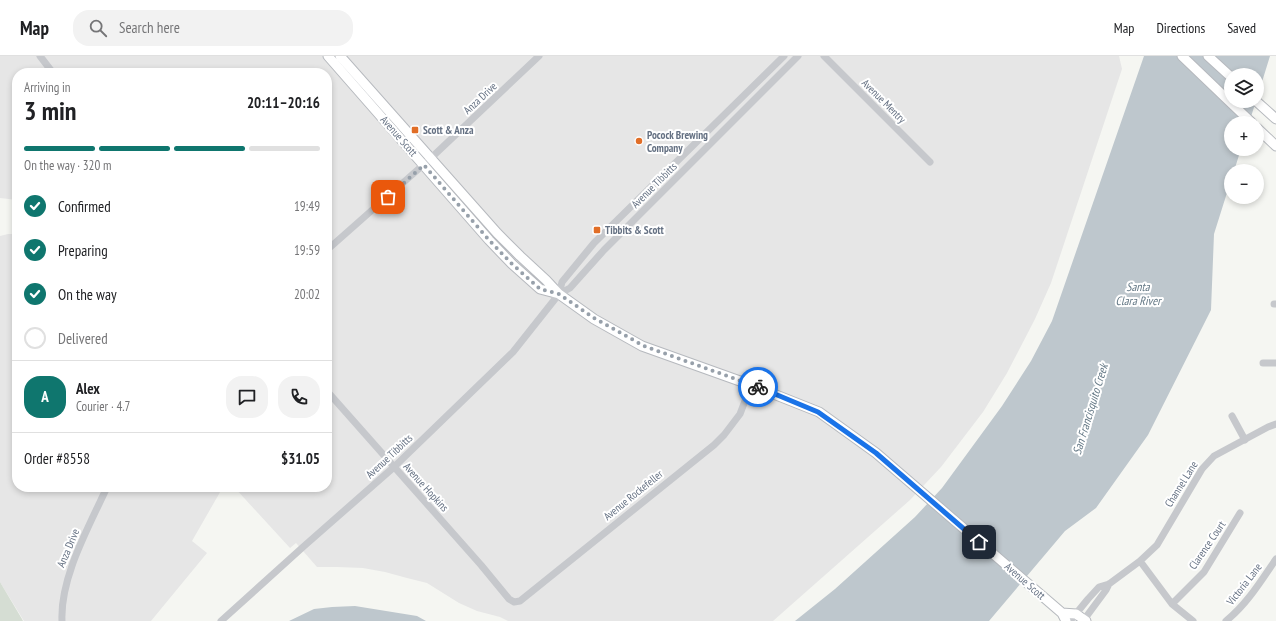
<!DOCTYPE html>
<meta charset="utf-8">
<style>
:root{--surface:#fff;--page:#f2f2f2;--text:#202124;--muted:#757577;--line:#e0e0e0;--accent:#0f766e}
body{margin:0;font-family:"PT Sans Narrow",sans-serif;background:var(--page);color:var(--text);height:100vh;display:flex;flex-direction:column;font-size:15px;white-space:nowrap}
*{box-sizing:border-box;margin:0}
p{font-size:13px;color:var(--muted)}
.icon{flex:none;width:22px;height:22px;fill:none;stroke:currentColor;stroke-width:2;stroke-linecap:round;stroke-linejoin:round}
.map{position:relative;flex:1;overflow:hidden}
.sheet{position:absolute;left:12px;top:12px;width:320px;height:424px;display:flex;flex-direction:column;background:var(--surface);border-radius:16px;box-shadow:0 2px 6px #0003}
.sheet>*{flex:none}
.fabs{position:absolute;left:1224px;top:12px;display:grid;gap:8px}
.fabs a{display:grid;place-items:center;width:40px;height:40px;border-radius:50%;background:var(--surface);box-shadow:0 2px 6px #0003;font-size:20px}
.pin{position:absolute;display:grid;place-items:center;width:34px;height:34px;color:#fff;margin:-17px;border-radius:8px;box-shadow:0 2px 6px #0006}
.courier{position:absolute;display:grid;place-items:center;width:40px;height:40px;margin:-20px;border:3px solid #1a73e8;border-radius:50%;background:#fff;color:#222;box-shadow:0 1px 5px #0007}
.overview em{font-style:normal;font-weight:700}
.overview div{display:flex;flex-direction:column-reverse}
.overview{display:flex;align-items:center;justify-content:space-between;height:68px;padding:0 12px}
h1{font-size:26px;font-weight:700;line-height:30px}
.bar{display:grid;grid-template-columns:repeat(4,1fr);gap:6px 4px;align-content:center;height:48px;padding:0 12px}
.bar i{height:5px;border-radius:3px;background:var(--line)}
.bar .current{background:var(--accent)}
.bar p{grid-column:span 4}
.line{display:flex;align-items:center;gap:10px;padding:0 12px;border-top:1px solid var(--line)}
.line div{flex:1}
.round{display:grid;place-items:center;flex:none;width:42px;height:42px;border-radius:16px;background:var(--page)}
ol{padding:0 12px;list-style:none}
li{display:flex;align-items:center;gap:12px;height:44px}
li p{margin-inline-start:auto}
li .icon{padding:4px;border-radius:50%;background:var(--accent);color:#fff;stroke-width:4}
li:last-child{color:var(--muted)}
li i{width:22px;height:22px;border:2px solid var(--line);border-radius:50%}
header{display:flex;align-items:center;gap:24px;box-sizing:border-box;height:56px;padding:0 20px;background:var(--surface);border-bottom:1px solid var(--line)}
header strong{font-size:19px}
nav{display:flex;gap:22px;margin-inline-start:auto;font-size:14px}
.search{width:280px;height:36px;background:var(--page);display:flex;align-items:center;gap:10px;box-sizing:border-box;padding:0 14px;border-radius:16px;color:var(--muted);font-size:15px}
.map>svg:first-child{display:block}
.built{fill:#e6e6e6}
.green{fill:#d5ddd3}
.water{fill:#bec7cd}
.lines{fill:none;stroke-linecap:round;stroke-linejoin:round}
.major-casing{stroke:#b6b9be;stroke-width:11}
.minor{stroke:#c6c8cc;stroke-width:7}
.major{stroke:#fff;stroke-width:9}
.done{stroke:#97a0aa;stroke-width:4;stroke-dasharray:0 7.2}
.route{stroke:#1a73e8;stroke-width:5}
.poi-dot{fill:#e16e27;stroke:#fff;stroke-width:1.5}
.labels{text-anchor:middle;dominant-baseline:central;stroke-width:4;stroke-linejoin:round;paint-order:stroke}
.street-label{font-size:11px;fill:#657183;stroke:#fff}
.poi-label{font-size:11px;font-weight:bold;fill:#657183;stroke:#fff;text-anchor:start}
.water-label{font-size:12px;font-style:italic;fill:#657986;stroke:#fff}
</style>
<header>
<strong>Map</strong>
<div class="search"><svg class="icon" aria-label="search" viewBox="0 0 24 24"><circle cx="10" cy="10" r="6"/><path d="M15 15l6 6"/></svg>Search here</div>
<nav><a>Map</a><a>Directions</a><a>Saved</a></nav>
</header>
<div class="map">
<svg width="1276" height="565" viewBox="0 0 1276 565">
<rect width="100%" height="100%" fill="#f5f6f2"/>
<path class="built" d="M0 0H1119L1122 13 1051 227 1035 263 1007 317 983 356 941 411 910 444 773 565H508L500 561 477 555 459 547 427 527 407 522 385 516 363 512 337 511H317L296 487 290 492 234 431H327V17H17V144L0 142Z
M8 178H15L17 179V431H223L192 485 207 497 151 565H24L0 526V180Z"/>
<path class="green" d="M0 526 22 563 23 565H0Z"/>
<path class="water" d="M1144 0H1270L1257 42V19H1231V45H1256L1249 67H1231V93H1241L1234 115H1231V124L1214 178 1211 254 1148 379 1096 452 1065 475 989 565H795L835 533 915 461 942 432 1002 350 1031 305 1052 265Z
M355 550 417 560 426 565H289L314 553 332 551Z"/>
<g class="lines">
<g class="major-casing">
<path id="major" d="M328 0 489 184 512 208 540 233 559 238
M340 0 497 177 520 200 546 224 559 238 594 263 642 290 751 329 819 356 876 397 1062 557 1066 565
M1182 0 1252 67
M1208 0 1231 21
M1256 45 1276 63
M1257 72 1276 90
M1062 557 1076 558 1086 565"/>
</g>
<path class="minor" d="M40 0 53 17
M824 0 930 106
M327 194 431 102 539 0
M559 238 570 232 604 194 798 0
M1274 248H1276
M1263 307H1276
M327 335 481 509 509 543 514 546 520 545 714 389 724 379 740 358 751 329
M1232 360 1245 384
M1140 505 1172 548 1193 565
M1172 548 1204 516 1240 457
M62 565C60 521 89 471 107 431
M221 565 303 491 394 411 513 296 559 238 562 226 594 187 784 0
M1070 565 1088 543 1099 531 1109 528 1140 505 1157 489 1202 413 1214 400 1268 371 1276 368
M1083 565 1106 534 1109 528
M1226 565C1247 548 1261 525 1276 503"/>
<use href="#major" class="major"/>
</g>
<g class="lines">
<path class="done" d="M388 141 424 109 489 184 512 208 540 233 559 238 594 262 644 290 758 331"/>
<path class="route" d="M758 331 818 356 876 397 979 486"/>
</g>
<g class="poi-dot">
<rect x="411" y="70" width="8" height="8" rx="2"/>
<circle cx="639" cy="85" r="4"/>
<rect x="593" y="170" width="8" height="8" rx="2"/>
</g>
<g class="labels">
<g class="street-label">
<text transform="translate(480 42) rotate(-43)">Anza Drive</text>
<text transform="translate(884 45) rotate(45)">Avenue Mentry</text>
<text transform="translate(399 80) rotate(49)">Avenue Scott</text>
<text transform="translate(654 129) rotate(-45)">Avenue Tibbitts</text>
<text transform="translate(389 400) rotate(-43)">Avenue Tibbitts</text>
<text transform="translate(1181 428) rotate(-58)">Channel Lane</text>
<text transform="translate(426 431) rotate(48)">Avenue Hopkins</text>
<text transform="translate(633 439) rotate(-39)">Avenue Rockefeller</text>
<text transform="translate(1207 489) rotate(-56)">Clarence Court</text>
<text transform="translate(68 492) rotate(-67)">Anza Drive</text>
<text transform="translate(1025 525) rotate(41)">Avenue Scott</text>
<text transform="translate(1244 528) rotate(-52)">Victoria Lane</text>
</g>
<g class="poi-label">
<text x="423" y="74">Scott &amp; Anza</text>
<text x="647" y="79">Pocock Brewing<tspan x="647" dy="13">Company</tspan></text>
<text x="605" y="174">Tibbits &amp; Scott</text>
</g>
<g class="water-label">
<text x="1138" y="230">Santa<tspan x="1138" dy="14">Clara River</tspan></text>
<text transform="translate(1090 353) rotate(-73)">San Francisquito Creek</text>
</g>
</g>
</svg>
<div class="fabs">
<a><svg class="icon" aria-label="layers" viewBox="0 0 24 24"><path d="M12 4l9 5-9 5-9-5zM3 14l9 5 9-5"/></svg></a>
<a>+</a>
<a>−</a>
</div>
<div class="pin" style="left:388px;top:141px;background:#ea580c"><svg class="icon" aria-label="bag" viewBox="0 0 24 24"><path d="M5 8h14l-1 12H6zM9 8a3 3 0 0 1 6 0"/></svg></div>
<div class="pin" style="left:979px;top:486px;background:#1f2937"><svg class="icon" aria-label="home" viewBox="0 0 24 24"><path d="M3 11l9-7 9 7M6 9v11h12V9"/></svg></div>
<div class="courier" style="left:758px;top:331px"><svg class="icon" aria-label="bike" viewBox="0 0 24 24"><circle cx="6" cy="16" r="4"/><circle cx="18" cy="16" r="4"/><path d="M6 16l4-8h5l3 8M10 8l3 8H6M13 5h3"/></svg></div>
<section class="sheet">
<div class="overview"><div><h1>3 min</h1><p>Arriving in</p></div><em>20:11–20:16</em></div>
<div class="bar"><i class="current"></i><i class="current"></i><i class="current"></i><i></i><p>On the way · 320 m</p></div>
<ol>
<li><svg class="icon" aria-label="check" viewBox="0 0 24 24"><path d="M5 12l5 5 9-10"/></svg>Confirmed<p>19:49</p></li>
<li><svg class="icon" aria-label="check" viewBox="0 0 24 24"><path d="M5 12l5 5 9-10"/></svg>Preparing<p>19:59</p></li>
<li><svg class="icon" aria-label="check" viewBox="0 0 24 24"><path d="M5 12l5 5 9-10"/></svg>On the way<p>20:02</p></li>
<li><i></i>Delivered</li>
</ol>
<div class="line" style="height:72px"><b class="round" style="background:var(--accent);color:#fff">A</b><div><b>Alex</b><p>Courier · 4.7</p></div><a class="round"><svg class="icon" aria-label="chat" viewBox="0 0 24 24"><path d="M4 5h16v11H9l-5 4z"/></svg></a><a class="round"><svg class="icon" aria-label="phone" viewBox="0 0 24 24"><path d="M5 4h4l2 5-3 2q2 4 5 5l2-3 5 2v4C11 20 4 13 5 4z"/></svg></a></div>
<div class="line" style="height:52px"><div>Order #8558</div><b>$31.05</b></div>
</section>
</div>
